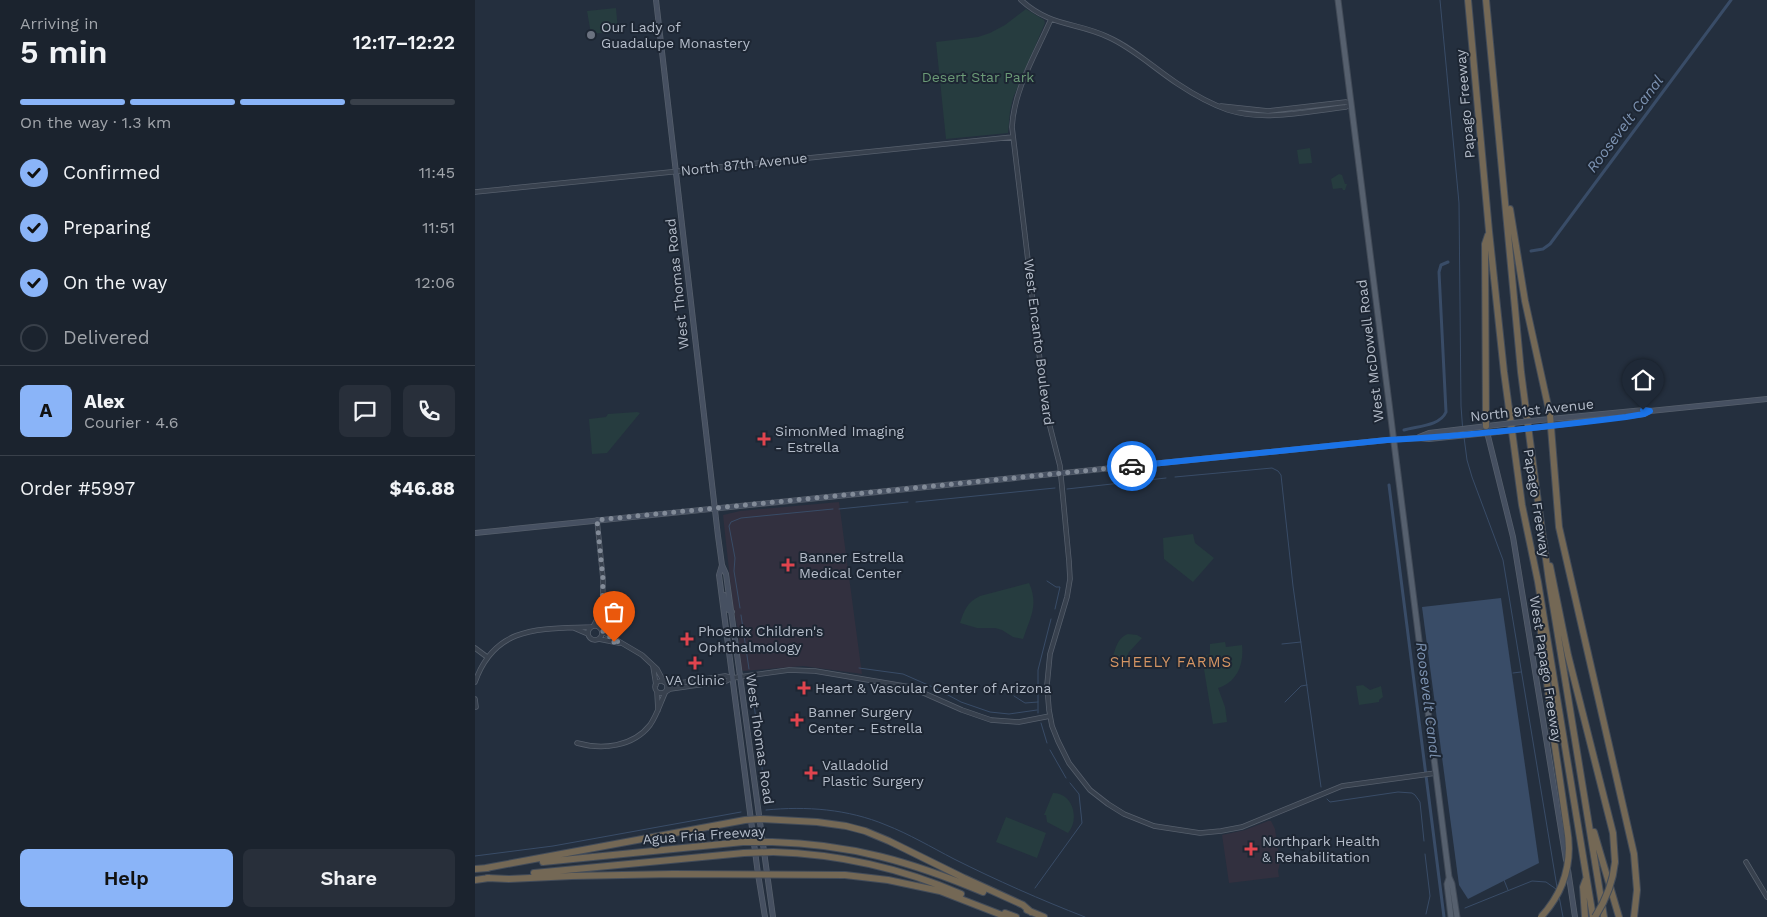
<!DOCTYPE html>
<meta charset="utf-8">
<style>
:root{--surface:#1b232e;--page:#282f3a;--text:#f1f3f6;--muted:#a0a4aa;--line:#39404a;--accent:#8ab4f8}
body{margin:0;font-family:"Work Sans",sans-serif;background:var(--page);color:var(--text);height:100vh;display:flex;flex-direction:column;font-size:19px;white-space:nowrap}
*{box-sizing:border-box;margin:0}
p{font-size:16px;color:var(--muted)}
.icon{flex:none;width:28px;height:28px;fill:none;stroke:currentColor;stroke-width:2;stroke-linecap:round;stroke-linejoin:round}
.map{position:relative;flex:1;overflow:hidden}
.drawer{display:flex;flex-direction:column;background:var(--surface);width:475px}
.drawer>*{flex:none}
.pin{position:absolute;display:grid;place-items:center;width:42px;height:42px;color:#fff;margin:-51px -21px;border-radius:50% 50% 50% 0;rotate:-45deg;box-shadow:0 0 5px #0007}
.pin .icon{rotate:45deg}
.courier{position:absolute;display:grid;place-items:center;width:50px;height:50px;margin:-25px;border:4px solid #1a73e8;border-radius:50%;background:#fff;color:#222;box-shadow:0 1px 6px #0007}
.headline em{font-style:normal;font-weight:600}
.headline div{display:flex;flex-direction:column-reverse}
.headline{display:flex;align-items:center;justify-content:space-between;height:85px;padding:0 20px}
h1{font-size:32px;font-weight:600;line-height:38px}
.bar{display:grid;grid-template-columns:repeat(4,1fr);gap:8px 5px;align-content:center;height:60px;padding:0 20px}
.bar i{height:6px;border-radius:4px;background:var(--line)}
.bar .selected{background:var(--accent)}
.bar p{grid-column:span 4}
.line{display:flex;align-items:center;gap:12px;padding:0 20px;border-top:1px solid var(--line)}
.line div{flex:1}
.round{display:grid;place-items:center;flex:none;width:52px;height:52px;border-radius:8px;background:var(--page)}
ol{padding:0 20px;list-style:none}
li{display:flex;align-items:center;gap:15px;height:55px}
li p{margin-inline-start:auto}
li .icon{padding:5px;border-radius:50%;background:var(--accent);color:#111;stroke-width:4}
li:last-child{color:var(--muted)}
li i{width:28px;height:28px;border:2px solid var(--line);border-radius:50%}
.cta{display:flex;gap:10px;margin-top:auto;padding:10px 20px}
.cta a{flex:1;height:58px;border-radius:8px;background:var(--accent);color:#111;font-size:20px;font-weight:600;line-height:58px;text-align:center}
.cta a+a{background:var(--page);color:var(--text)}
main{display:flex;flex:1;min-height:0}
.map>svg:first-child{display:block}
.medical{fill:#32303f}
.green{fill:#263c3f}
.water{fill:#394c67}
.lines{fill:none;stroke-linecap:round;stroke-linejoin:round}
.stream{stroke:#394c67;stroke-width:1}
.canal{stroke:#394c67;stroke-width:3}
.tertiary-casing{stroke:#565f6c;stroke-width:5.5}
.secondary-casing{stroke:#565f6c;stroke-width:6}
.primary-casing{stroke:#414a57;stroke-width:7}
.motorway-casing{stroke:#434c59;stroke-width:8}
.tertiary{stroke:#38414e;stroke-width:4}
.secondary{stroke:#465061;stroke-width:4.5}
.primary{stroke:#56606e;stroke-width:5}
.motorway{stroke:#746855;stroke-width:6}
.secondary-bridge-casing{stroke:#565f6c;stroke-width:6;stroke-linecap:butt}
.motorway-bridge-casing{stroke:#434c59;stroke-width:8;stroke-linecap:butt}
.secondary-bridge{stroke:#465061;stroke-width:4.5}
.motorway-bridge{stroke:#746855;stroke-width:6}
.done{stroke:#828b98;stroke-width:5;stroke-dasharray:0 9}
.route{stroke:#1a73e8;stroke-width:6}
.worship-dot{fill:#6b7280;stroke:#1d2633;stroke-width:2}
.health-dot{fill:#e0444e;stroke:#1d2633;stroke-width:2}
.labels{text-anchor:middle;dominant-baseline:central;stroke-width:4;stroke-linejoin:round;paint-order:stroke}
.poi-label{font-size:14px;fill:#b4bcc9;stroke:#1d2633;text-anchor:start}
.park-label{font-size:14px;fill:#6b9a76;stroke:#1d2633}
.street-label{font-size:14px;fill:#b4bcc9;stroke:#1d2633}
.water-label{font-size:15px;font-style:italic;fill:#7c92b1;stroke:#1d2633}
.neighbourhood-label{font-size:15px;letter-spacing:1px;fill:#d59563;stroke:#1d2633}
</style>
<main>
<section class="drawer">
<div class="headline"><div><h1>5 min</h1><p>Arriving in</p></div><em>12:17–12:22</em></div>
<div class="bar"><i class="selected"></i><i class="selected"></i><i class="selected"></i><i></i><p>On the way · 1.3 km</p></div>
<ol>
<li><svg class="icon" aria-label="check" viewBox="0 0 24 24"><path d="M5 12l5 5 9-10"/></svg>Confirmed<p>11:45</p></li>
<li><svg class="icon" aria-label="check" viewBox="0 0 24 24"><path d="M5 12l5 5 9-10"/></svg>Preparing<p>11:51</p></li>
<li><svg class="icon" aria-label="check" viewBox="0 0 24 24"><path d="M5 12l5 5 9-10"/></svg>On the way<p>12:06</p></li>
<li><i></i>Delivered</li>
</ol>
<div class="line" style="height:90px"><b class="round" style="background:var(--accent);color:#111">A</b><div><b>Alex</b><p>Courier · 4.6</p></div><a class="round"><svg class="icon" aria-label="chat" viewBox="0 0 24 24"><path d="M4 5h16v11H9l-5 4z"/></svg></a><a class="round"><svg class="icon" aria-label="phone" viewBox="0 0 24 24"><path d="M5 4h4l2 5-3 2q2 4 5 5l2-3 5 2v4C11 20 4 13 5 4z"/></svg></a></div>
<div class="line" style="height:65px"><div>Order #5997</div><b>$46.88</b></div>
<div class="cta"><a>Help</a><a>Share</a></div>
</section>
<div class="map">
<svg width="1292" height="917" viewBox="0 0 1292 917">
<rect width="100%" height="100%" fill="#242f3e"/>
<path class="medical" d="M364 502 387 674 328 666 268 671 266 668 263 630 258 607 248 515 265 511Z
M793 821H796L800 829 805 863 803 871 804 877 754 883 747 835 770 830Z"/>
<path class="green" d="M141 8 143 31 116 34 112 11Z
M551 9 569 20 570 23 538 98 535 111 533 133 471 139 461 42 503 37 515 33 530 25Z
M835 148 837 163 824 164 822 150Z
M864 174 867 175 870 184H872L870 190H868L867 188 858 189 856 179Z
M162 412 165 413 132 453 117 454 114 419 131 417 133 414Z
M718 534 720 543 739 558 718 582 689 559 688 538Z
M554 583C564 605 555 618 548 639L538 637 527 630 520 628H502L485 623C489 611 492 602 505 596Z
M653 634 662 635 667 638 654 652 647 667 638 665 636 663C640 652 641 638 653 634Z
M750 642 751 647 767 645C769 663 763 682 743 688L750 707 752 722 738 724 727 657 735 654V644Z
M888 685 895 690 906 686 908 697 904 700V702L884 705 881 686Z
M578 793C598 793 605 819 593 833L572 822 571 815H569Z
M531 817 571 833 562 858 521 842Z"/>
<path class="water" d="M1026 598 1064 863 993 899 984 885 947 607Z"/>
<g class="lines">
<path class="stream" d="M965 0 984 203 986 406 988 433
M989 437 992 460 997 477 1028 560 1082 887
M700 477 797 468 803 471 806 475 818 586 846 787
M592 489 691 478
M441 502 580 488
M364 509 433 502
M572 581 581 587H585L580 609
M265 608 259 571 260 558 254 526 256 522 266 518 358 509
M266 615 274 669
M807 644 826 642
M384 668 428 674 460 688 486 702 515 712 534 714 562 710
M1038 673 1046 672
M276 681 283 735
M539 696 550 703 563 702
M810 702 826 686 832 685
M563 713V670L576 619
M566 723 572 743
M284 743 290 792 292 796
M575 750 591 778
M852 799 855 802 923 792 937 793 940 795 945 802 949 841
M291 810C331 806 373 809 411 825 434 834 456 847 479 859 521 880 566 900 610 917
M950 854 955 896 951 914
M0 856 78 846 266 812
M1029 880 1033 890
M560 888 607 823 604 794 595 783
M1084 896 1088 917
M990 908 1057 881 1071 882 1081 889"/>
<path class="canal" d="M1056 251 1068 249 1075 244 1256 0
M929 430C943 426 965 426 971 412L964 272 966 265 973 262
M914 485 969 917"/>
<g class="tertiary-casing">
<path id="tertiary" d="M546 0C575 27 602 22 633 37 658 48 680 69 703 84 718 94 736 104 753 110 791 122 834 111 871 107L876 104
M576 19C561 54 539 89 537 127L571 411 585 466 594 561 595 579 592 597 575 654 572 685 574 710 577 726 583 741 594 763 615 790 633 804 649 814 679 826 725 833 746 831 767 827 867 786 961 773
M746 106 793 111 871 102 876 104
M0 192 538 137
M122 520 128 579 127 630
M119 625 127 610
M113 633a7 7 0 1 1 14 0a7 7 0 1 1-14 0Z
M99 628 113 634
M128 632 167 655 182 669 189 682
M124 639 144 643
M0 648 12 657
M178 666 181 685
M180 687a6 6 0 1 1 12 0a6 6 0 1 1-12 0Z
M0 682C20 625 65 629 116 627
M191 683 198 684 250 676 257 678
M192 691 195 689 251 681 257 678 314 670 340 671 435 687 487 710 516 720 544 722 575 716
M182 692 183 710
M0 699 1 707
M102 743C127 750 158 747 175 725 182 715 185 704 190 693
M1271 862 1292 897"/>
</g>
<g class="secondary-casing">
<path id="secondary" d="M181 0 243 536 247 565 251 574 298 917
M1065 420 1169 410 1175 411 1292 399
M1066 427 1169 414 1175 411
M1012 432 1038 537 1091 860
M944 437 954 433 1021 425
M0 533 912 440 943 438 954 439 1022 432
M247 565 244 575 248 606 283 874 290 917
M249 595 252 609 257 612
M1093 870 1100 917"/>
</g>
<g class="primary-casing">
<path id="primary" d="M863 0 974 877 977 884 982 917
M974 878 972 884 976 917"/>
</g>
<g class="motorway-casing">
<path id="motorway" d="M993 0 1014 231 1029 372 1047 505 1063 582 1118 917
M1011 0 1046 372 1063 502 1074 581 1129 917
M1035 209 1050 301 1075 415 1084 527 1159 854 1162 890 1159 917
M1011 426 1010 244 1013 235
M1075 566 1093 655 1138 833 1140 862
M1064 617 1079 740 1092 828
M1119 832 1144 917
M297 842C375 844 437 862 508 892
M298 852C364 854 426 868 486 894
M68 862 268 842
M11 868 270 820 285 819 342 822 371 826 390 831 414 841 489 878 548 905 556 912
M0 869 13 868
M59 873 269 853
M12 878 34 879 97 876 198 874 370 875 413 880 465 891 532 917
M0 880 14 878
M552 910 569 917
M530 913 541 917
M1110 917 1108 887 1111 879"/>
</g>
<use href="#tertiary" class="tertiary"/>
<use href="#secondary" class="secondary"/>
<use href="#primary" class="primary"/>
<use href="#motorway" class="motorway"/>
<g class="secondary-bridge-casing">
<path id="secondary-bridge" d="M1021 425 1065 420
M1022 432 1066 427"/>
</g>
<g class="motorway-bridge-casing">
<path id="motorway-bridge" d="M268 842H297
M269 853 298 852
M1066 917C1089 892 1098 862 1092 828
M1120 917C1131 900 1138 882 1140 862"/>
</g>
<use href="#secondary-bridge" class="secondary-bridge"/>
<use href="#motorway-bridge" class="motorway-bridge"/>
</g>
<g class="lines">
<path class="done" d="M139 642 145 643 130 634 127 630 128 579 122 520 657 466"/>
<path class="route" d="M657 466 912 440C992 436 1072 427 1151 417L1169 414 1175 411 1168 410"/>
</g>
<circle class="worship-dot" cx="116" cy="35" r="5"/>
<g class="health-dot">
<path d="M286.5 431.5h5v5h5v5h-5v5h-5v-5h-5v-5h5z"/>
<path d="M310.5 557.5h5v5h5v5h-5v5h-5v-5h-5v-5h5z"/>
<path d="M209.5 631.5h5v5h5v5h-5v5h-5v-5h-5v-5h5z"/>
<path d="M217.5 655.5h5v5h5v5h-5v5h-5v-5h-5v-5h5z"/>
<path d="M326.5 680.5h5v5h5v5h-5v5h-5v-5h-5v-5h5z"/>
<path d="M319.5 712.5h5v5h5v5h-5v5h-5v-5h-5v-5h5z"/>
<path d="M333.5 765.5h5v5h5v5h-5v5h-5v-5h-5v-5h5z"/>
<path d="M773.5 841.5h5v5h5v5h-5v5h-5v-5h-5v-5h5z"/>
</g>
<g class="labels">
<g class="poi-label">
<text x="126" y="27">Our Lady of<tspan x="126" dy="16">Guadalupe Monastery</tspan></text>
<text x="300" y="431">SimonMed Imaging<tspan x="300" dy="16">- Estrella</tspan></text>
<text x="324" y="557">Banner Estrella<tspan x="324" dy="16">Medical Center</tspan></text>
<text x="223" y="631">Phoenix Children's<tspan x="223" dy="16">Ophthalmology</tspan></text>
<text x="220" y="680" text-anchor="middle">VA Clinic</text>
<text x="340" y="688">Heart &amp; Vascular Center of Arizona</text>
<text x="333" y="712">Banner Surgery<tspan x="333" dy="16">Center - Estrella</tspan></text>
<text x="347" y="765">Valladolid<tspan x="347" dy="16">Plastic Surgery</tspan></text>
<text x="787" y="841">Northpark Health<tspan x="787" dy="16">&amp; Rehabilitation</tspan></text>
</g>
<g class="park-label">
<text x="503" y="77">Desert Star Park</text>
</g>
<g class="street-label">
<text transform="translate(990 104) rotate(-95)">Papago Freeway</text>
<text transform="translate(269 164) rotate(-6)">North 87th Avenue</text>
<text transform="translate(202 284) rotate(-96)">West Thomas Road</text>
<text transform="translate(564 342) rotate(83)">West Encanto Boulevard</text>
<text transform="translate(895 351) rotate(-97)">West McDowell Road</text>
<text transform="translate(1057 410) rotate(-6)">North 91st Avenue</text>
<text transform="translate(1062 503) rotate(81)">Papago Freeway</text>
<text transform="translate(1071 669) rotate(81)">West Papago Freeway</text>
<text transform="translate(285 739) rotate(82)">West Thomas Road</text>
<text transform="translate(229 835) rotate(-4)">Agua Fria Freeway</text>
</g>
<g class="water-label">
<text transform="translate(1150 124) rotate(-53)">Roosevelt Canal</text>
<text transform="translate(953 700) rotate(83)">Roosevelt Canal</text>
</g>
<g class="neighbourhood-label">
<text x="696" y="662">SHEELY FARMS</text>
</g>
</g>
</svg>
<div class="pin" style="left:139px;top:642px;background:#ea580c"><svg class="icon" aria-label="bag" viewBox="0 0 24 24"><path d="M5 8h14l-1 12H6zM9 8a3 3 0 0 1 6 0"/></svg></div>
<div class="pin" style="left:1168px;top:410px;background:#1f2937"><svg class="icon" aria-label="home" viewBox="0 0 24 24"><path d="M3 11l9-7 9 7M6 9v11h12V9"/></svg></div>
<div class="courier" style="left:657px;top:466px"><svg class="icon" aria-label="car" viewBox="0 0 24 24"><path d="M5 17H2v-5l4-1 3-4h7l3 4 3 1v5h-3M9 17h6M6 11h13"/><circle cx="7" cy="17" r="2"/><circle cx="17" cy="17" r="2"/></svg></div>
</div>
</main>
